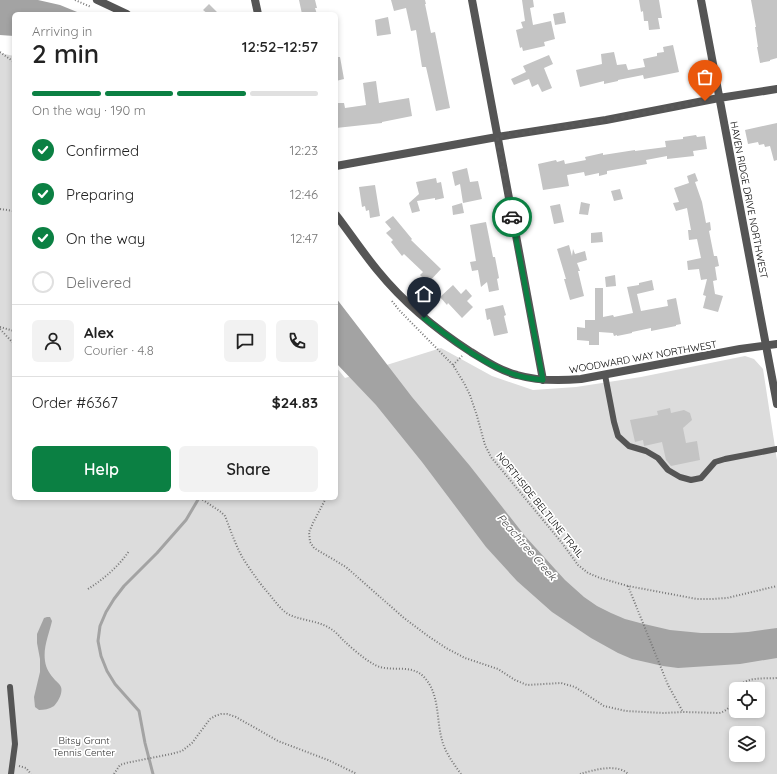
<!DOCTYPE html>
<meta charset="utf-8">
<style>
:root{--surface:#fff;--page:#f2f2f2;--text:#222;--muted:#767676;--line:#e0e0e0;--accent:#0b8043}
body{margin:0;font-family:Quicksand,sans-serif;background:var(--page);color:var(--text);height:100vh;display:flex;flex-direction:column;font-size:15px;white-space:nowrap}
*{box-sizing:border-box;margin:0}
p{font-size:13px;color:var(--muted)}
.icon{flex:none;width:22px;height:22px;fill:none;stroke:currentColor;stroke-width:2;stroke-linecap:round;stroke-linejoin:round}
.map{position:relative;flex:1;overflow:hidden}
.sheet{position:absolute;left:12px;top:12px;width:326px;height:488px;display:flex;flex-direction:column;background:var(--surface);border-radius:6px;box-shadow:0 2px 6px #0003}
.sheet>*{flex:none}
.buttons{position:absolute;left:729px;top:682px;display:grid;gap:8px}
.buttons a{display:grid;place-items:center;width:36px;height:36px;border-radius:6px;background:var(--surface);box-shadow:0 2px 6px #0003;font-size:20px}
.pin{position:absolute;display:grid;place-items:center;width:34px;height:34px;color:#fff;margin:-41px -17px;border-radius:50% 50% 50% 0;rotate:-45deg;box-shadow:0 0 4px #0007}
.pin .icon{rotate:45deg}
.courier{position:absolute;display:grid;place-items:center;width:40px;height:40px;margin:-20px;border:3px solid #0b8043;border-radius:50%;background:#fff;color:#222;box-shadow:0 1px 5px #0007}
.headline em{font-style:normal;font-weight:600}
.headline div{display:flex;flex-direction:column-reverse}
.headline{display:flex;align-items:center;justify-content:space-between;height:68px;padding:0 20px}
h1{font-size:26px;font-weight:600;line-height:30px}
.bar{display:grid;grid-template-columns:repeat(4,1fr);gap:6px 4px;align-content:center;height:48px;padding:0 20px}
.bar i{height:5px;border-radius:3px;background:var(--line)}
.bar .current{background:var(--accent)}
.bar p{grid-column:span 4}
.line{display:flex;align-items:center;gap:10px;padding:0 20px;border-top:1px solid var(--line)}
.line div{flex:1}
.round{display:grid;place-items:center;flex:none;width:42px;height:42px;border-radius:6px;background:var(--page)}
ol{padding:0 20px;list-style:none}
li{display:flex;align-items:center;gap:12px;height:44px}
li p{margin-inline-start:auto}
li .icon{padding:4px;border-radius:50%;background:var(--accent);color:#fff;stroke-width:4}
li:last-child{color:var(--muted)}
li i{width:22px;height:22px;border:2px solid var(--line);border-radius:50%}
.button{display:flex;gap:8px;margin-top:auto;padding:8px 20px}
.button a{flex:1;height:46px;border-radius:6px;background:var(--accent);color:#fff;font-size:16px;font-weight:600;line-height:46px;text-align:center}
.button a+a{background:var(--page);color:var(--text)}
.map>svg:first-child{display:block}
.green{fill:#dcdcdc;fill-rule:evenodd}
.water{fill:#a3a3a3}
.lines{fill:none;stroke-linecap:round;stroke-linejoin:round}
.stream{stroke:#a3a3a3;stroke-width:3}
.building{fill:#c4c4c4}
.path{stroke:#777;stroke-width:2;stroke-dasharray:1 2;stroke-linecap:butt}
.service{stroke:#555;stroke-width:6}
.minor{stroke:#555;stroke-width:8}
.done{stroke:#595959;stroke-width:4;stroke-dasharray:0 7.2}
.route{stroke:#0b8043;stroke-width:5}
.labels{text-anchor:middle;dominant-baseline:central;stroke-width:3.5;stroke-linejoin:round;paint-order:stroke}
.street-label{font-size:10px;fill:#000;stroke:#fff}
.park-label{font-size:10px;fill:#333;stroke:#fff}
.water-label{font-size:11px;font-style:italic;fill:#444;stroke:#fff}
</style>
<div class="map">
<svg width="777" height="774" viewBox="0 0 777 774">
<rect width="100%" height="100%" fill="#fff"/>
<path class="green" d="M0 53 14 56V498H336V367L345 378 441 348 492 376 533 390 576 387 641 377 745 356 754 359 763 369 777 460V774H0ZM736 689H758V711H736ZM736 733H758V755H736Z"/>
<path class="water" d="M0 0H38L60 5 82 14H14V36L0 35Z
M336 298 412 397 470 466 525 536 565 580 584 597 597 606 611 613 625 619 640 623 670 630 701 633H732L748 632 777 628V658L740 664 678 668 663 666 632 659 618 653 591 638 552 612 517 581 486 547 422 462 376 405 336 363Z
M47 617H50L52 621C49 634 43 647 45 661 46 669 50 674 55 680 57 682 60 684 61 687 63 693 58 702 54 706 49 709 44 710 39 710L35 707 34 697 40 672V659L37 643V634L44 618Z"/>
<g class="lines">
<path class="stream" d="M153 774 145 743 139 711 115 684 107 671 101 656 98 641 100 626 106 612 114 599 124 586 157 553 186 520 199 498"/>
</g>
<path class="building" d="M299 0H315L317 8H315L317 14H302Z
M391 0H425L426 4H425L431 33 435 32 450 108 436 111 426 67H422L416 30 411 31 406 8 394 11Z
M522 0H533L534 7 530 8 533 25 551 21 555 39 544 42 545 46 523 51 522 47 520 48 516 30 523 28 521 22 525 21Z
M639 0H659L662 18H658L660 29 649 30 648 21H644L643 11 641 12Z
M751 0H777V58L770 60V61L760 63 757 47H758L755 27H756Z
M209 4 219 14H208L203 10Z
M564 12 566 23 555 25 553 14Z
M388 17 391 34 377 36 375 20Z
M673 45 679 72 644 79 643 75 618 80V81L604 84V81L580 87 576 70 602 64 601 54 614 52 617 65 626 64 628 70 645 67 643 59 657 56V53L664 52 663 47Z
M549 55 553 64 544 68 552 88 542 92 538 84 532 87 529 79 514 85 511 79 526 72 523 66Z
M336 57H340L344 79 336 81Z
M376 81 379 103 409 98 412 116 382 122V123L336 128V103H344L345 108 366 105 363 83Z
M777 123V160L774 161 770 146 765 147 764 144 759 145 758 142 748 144 745 130Z
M696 135 697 137 705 136 707 149 693 151 694 156 667 159V156L646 160 647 164 607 171V174L599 176V173L585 176 584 172 567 175 569 186 543 190 538 164 556 160 557 162 564 160 565 164 586 160 585 157 603 153V155L635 150V151L666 147 665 141 683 139V137Z
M467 168 470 182 478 181 482 199 463 203 460 184 455 186 452 172Z
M695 173 698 181 695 182 702 202 706 223 710 222 711 230 709 231 714 256H717L719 266 715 267 717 280 713 281 715 294 723 296 718 312 703 308 706 296 703 295 707 279 701 280 699 269 688 270 687 261 701 258 697 239 689 240 688 230H691L687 208 676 211 673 203 679 202 674 188 689 183 687 176Z
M436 178 437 183 441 182 444 198 435 200V198L417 201 420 211 412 213 409 203 419 194 416 182Z
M375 185 380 216 370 218 369 210 366 211 365 206 362 207 359 187Z
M620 189 623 199 614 201 611 191Z
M581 202 590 204 588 215 579 214Z
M462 203 464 213 453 215 452 206Z
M560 204 564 222 554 224 550 206Z
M393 216 412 239 411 240 441 269 428 283 420 275 423 272 404 254 402 256 391 242 393 240 386 233 391 229 385 222Z
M486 222 493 257H495L499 278 497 279 499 290 489 292 487 282 481 287 478 270 472 271 470 262 476 261 470 225Z
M602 232 603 242 591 243V233Z
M569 245 572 256 573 249 575 254 585 251 587 260 577 263 580 271H578L584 296 570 300 564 279H566L557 249Z
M615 275 616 286 606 287 605 277Z
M652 280 654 290 637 294 641 311 668 306 667 300 676 298 681 324 676 325V326L651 331V328L632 332V333L617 336V335L614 336 613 333 599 332V345H589V341L577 340V327L585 328V320H595V288H603V317L613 315 614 317 633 313 627 287 639 285V283Z
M453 285 461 294 466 289 472 296 467 301 473 307 462 318 448 303 447 305 440 297Z
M503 305 506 315 504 316 508 333 494 336 490 319 487 320 485 309Z
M670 408 671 413 684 410 690 413 692 420 683 428 686 443 697 441 700 460 671 466 666 460 662 442 644 446 643 440 635 442 630 420 658 415 657 411Z"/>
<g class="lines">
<path class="path" d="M75 0 91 7
M0 52 14 62
M0 209 14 211
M392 301 399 310 453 365 464 383 470 395 477 416 485 445 491 457 562 543 578 565 588 573 600 578 628 586 697 599H712L727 598 777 586
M0 327 14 331
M0 329 14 344
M453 365 462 356
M200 498 221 512 225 516C231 531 236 547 244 560 252 572 260 584 269 594 275 601 280 609 288 614 301 621 318 620 331 629 336 632 340 637 344 641 353 649 364 659 375 665 390 673 411 663 424 677 440 694 436 719 442 740 445 752 453 763 461 774
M325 498V500L313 523 309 532 310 542 314 548 346 567 404 618 428 636 446 648 465 658 498 669 515 680 527 685 561 683 575 687 604 706 626 711 663 713 683 712
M628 586 668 685 683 712 719 713C731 710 733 701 736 691
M88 589C104 579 119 566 129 551
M737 689C745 676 763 679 777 678
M19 766 26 768 31 774
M114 774 120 765 126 763 171 754 182 751 192 743 210 719 215 716 221 714H227L236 717 278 741 328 760 357 774
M580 774C594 770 617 763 628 774"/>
<path class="service" d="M605 375 614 422 618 436 629 446 646 451 658 458 668 470 680 477 691 480 701 478 715 462 725 459 777 449
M10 687 15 744 11 774"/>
<path class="minor" d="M97 0 127 14
M255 0 258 14
M472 0 543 380
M701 0 777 404
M336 166 497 137 606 120 719 98 777 89
M336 215C350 233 363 253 378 271 404 303 437 330 471 352 486 361 501 371 517 375 538 381 559 381 581 379L740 349 777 344"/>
</g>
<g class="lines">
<path class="done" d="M512 217 497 137 606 120 705 101"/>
<path class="route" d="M424 318C453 340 482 364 516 375 525 378 534 379 543 380L512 217"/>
</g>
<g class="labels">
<g class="street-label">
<text transform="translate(749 200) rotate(79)">HAVEN RIDGE DRIVE NORTHWEST</text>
<text transform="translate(643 357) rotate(-10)">WOODWARD WAY NORTHWEST</text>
<text transform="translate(540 505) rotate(51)">NORTHSIDE BELTLINE TRAIL</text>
</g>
<g class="park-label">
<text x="84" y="740">Bitsy Grant<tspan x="84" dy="12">Tennis Center</tspan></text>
</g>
<g class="water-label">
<text transform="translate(527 547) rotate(49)">Peachtree Creek</text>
</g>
</g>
</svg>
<div class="buttons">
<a><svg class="icon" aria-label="locate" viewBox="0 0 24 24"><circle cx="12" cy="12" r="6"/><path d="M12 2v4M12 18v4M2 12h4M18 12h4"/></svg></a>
<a><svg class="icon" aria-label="layers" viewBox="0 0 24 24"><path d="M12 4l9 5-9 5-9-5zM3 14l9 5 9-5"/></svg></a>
</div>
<div class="pin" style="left:705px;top:101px;background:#ea580c"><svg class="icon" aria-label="bag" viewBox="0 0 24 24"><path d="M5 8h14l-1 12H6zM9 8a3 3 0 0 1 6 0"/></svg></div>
<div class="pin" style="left:424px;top:318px;background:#1f2937"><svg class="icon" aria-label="home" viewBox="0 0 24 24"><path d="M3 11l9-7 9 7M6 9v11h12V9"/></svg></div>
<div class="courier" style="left:512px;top:217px"><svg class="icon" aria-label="car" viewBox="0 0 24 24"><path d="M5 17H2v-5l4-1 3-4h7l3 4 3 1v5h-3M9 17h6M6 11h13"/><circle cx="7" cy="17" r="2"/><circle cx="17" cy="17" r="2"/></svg></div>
<section class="sheet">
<div class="headline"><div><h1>2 min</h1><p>Arriving in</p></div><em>12:52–12:57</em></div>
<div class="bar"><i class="current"></i><i class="current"></i><i class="current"></i><i></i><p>On the way · 190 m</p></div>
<ol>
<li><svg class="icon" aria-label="check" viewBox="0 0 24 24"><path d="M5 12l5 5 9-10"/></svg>Confirmed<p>12:23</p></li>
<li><svg class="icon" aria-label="check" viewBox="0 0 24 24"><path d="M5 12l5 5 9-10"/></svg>Preparing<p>12:46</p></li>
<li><svg class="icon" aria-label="check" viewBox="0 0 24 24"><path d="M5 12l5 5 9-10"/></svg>On the way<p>12:47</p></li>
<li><i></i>Delivered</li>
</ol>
<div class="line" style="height:72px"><a class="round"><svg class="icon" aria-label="person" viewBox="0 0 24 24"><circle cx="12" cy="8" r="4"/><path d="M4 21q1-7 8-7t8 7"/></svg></a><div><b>Alex</b><p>Courier · 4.8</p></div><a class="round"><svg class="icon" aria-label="chat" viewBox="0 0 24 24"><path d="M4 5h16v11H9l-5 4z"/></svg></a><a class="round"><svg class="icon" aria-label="phone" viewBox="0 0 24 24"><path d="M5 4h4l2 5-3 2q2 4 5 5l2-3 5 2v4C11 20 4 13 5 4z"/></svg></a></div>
<div class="line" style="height:52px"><div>Order #6367</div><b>$24.83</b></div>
<div class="button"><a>Help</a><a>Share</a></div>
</section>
</div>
